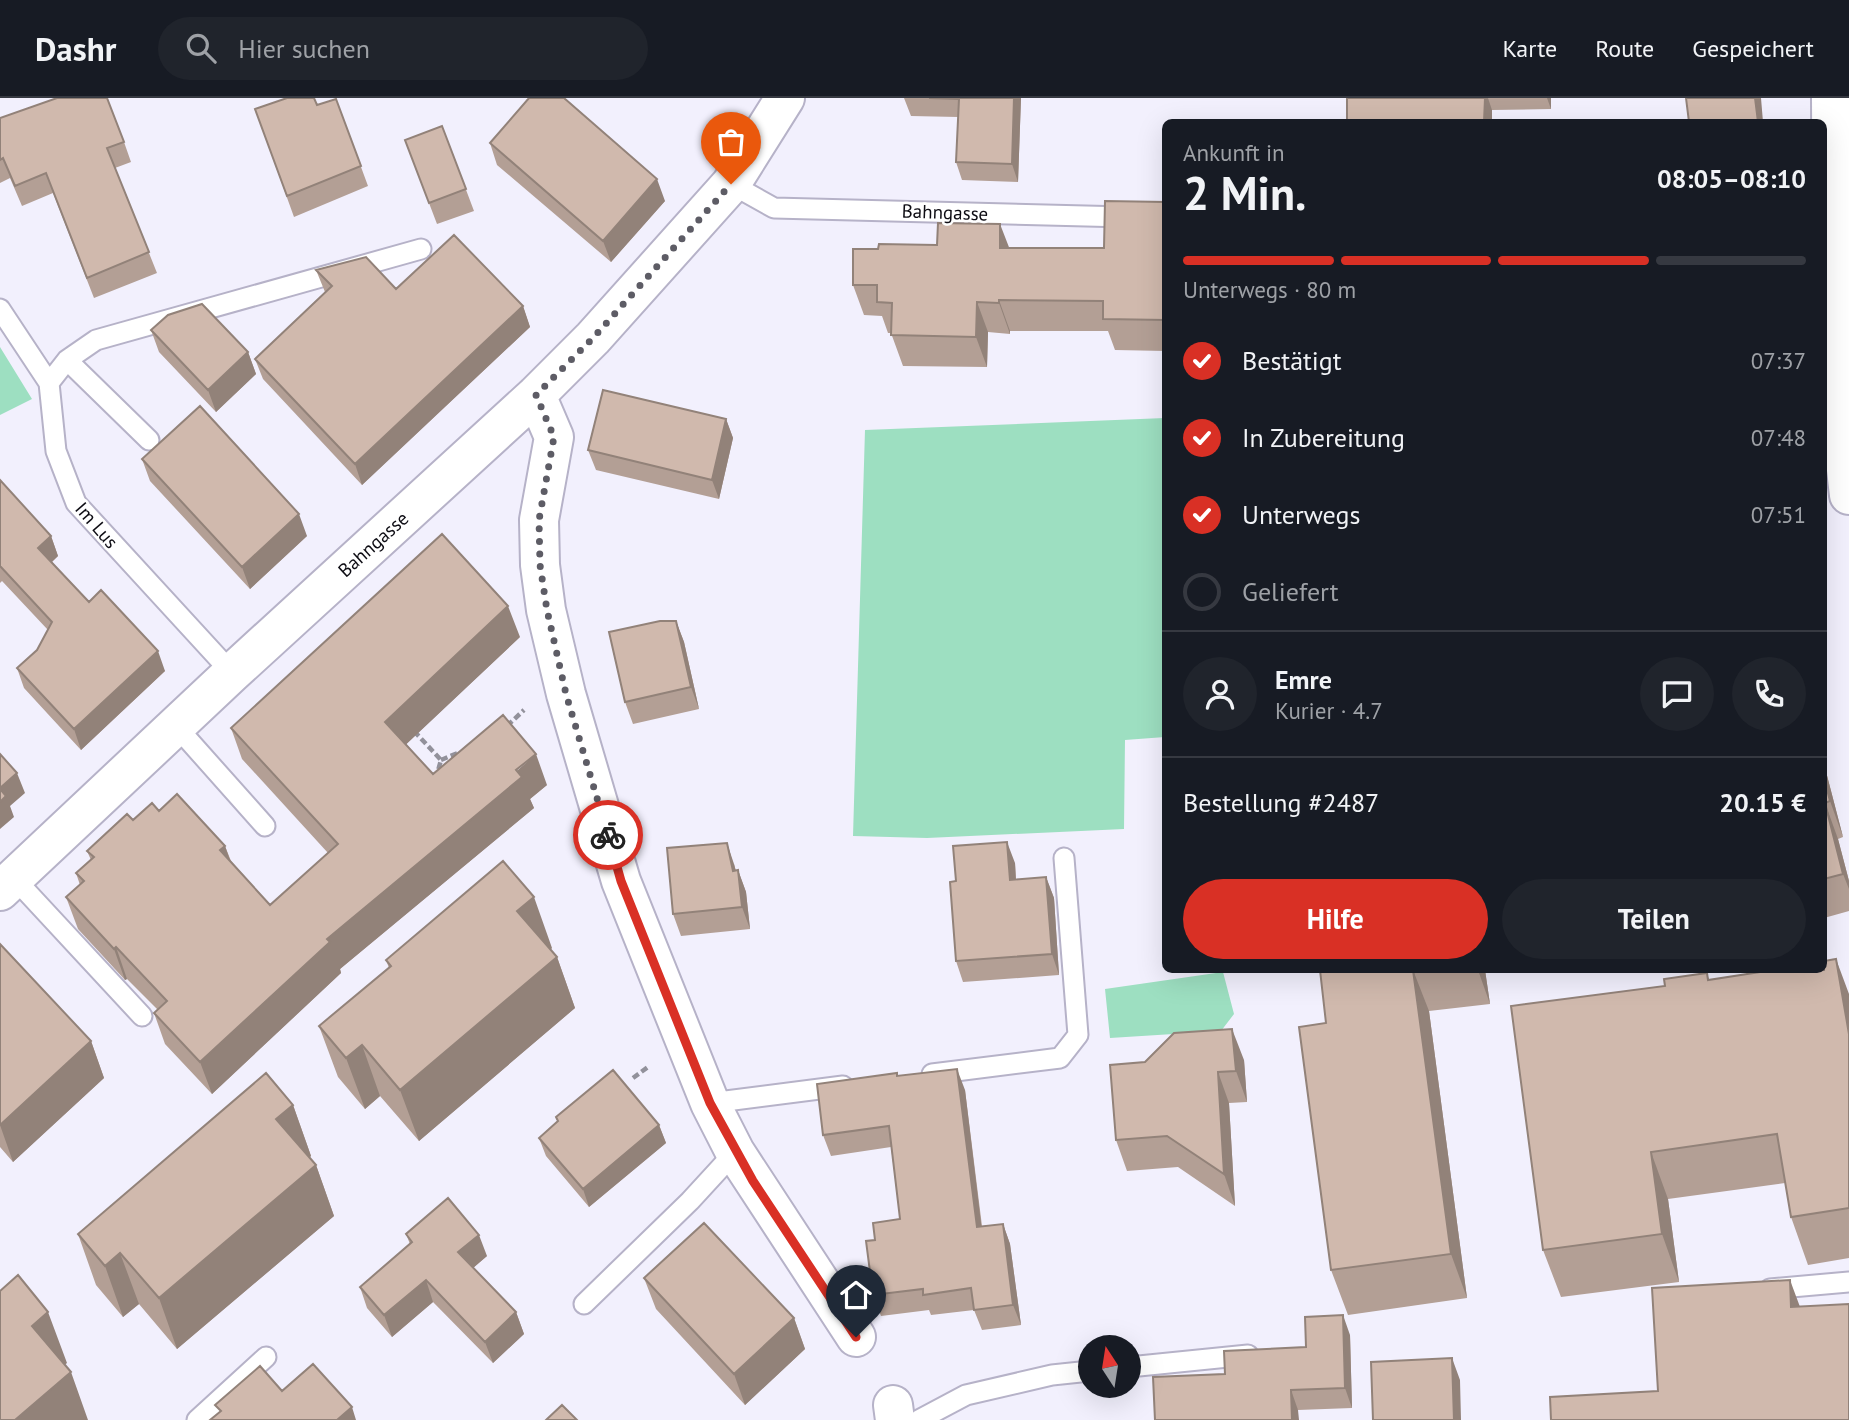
<!DOCTYPE html>
<html lang="de">
<meta charset="utf-8">
<style>
:root{--surface:#171b24;--page:#20242c;--text:#f1f3f6;--muted:#9ea1a6;--line:#363941;--accent:#d93025}
body{margin:0;font-family:"PT Sans",sans-serif;background:var(--page);color:var(--text);height:100vh;display:flex;flex-direction:column;font-size:26px;white-space:nowrap}
*{box-sizing:border-box;margin:0}
p{font-size:23px;color:var(--muted)}
.icon{flex:none;width:38px;height:38px;fill:none;stroke:currentColor;stroke-width:2;stroke-linecap:round;stroke-linejoin:round}
.map{position:relative;flex:1;overflow:hidden}
.panel{position:absolute;left:1162px;top:21px;width:665px;height:854px;display:flex;flex-direction:column;background:var(--surface);border-radius:10px;box-shadow:0 7px 28px #0002}
.panel>*{flex:none}
.needle{width:46px;rotate:348deg}
.controls{position:absolute;left:1078px;top:1237px;display:grid;gap:14px}
.controls a{display:grid;place-items:center;width:63px;height:63px;border-radius:50%;background:var(--surface);box-shadow:0 7px 28px #0002;font-size:35px}
.pin{position:absolute;display:grid;place-items:center;width:60px;height:60px;color:#fff;margin:-72px -30px;border-radius:50% 50% 50% 0;rotate:-45deg;box-shadow:0 0 7px #0007}
.pin .icon{rotate:45deg}
.courier{position:absolute;display:grid;place-items:center;width:70px;height:70px;margin:-35px;border:5px solid #d93025;border-radius:50%;background:#fff;color:#222;box-shadow:0 2px 9px #0007}
.headline em{font-style:normal;font-weight:800}
.headline div{display:flex;flex-direction:column-reverse}
.headline{display:flex;align-items:center;justify-content:space-between;height:119px;padding:0 21px}
h1{font-size:46px;font-weight:800;line-height:52px}
.bar{display:grid;grid-template-columns:repeat(4,1fr);gap:10px 7px;align-content:center;height:84px;padding:0 21px}
.bar i{height:9px;border-radius:5px;background:var(--line)}
.bar .active{background:var(--accent)}
.bar p{grid-column:span 4}
.line{display:flex;align-items:center;gap:18px;padding:0 21px;border-top:2px solid var(--line)}
.line div{flex:1}
.round{display:grid;place-items:center;flex:none;width:74px;height:74px;border-radius:37px;background:var(--page)}
ol{padding:0 21px;list-style:none}
li{display:flex;align-items:center;gap:21px;height:77px}
li p{margin-inline-start:auto}
li .icon{padding:7px;border-radius:50%;background:var(--accent);color:#fff;stroke-width:4}
li:last-child{color:var(--muted)}
li i{width:38px;height:38px;border:4px solid var(--line);border-radius:50%}
.button{display:flex;gap:14px;margin-top:auto;padding:14px 21px}
.button a{flex:1;height:80px;border-radius:42px;background:var(--accent);color:#fff;font-size:28px;font-weight:800;line-height:80px;text-align:center}
.button a+a{background:var(--page);color:var(--text)}
header{display:flex;align-items:center;gap:42px;box-sizing:border-box;height:98px;padding:0 35px;background:var(--surface);border-bottom:2px solid var(--line)}
header strong{font-size:33px}
nav{display:flex;gap:38px;margin-inline-start:auto;font-size:24px}
.search{width:490px;height:63px;background:var(--page);display:flex;align-items:center;gap:18px;box-sizing:border-box;padding:0 24px;border-radius:38px;color:var(--muted);font-size:26px}
.map>svg:first-child{display:block}
.green{fill:#9ddfc1}
.lines{fill:none;stroke-linecap:round;stroke-linejoin:round}
.lane-casing{stroke:#b6b2c8;stroke-width:23}
.street-casing{stroke:#b6b2c8;stroke-width:42}
.secondary-casing{stroke:#b6b2c8;stroke-width:42}
.path{stroke:#92919b;stroke-width:4.5;stroke-dasharray:7 3.5;stroke-linecap:butt}
.lane{stroke:#fff;stroke-width:19}
.street{stroke:#fff;stroke-width:38}
.secondary{stroke:#fff;stroke-width:38}
.wall{fill:#b39f95}
.shaded-wall{fill:#928279}
.building{fill:#d0b9ad;stroke:#928279;stroke-width:2}
.done{stroke:#5d5c65;stroke-width:7;stroke-dasharray:0 12.6}
.route{stroke:#d93025;stroke-width:9}
.labels{text-anchor:middle;dominant-baseline:central;stroke-width:5;stroke-linejoin:round;paint-order:stroke}
.street-label{font-size:19px;fill:#0d0c13;stroke:#fff}
</style>
<header>
<strong>Dashr</strong>
<div class="search"><svg class="icon" aria-label="search" viewBox="0 0 24 24"><circle cx="10" cy="10" r="6"/><path d="M15 15l6 6"/></svg>Hier suchen</div>
<nav><a>Karte</a><a>Route</a><a>Gespeichert</a></nav>
</header>
<div class="map">
<svg width="1849" height="1322" viewBox="0 0 1849 1322">
<rect width="100%" height="100%" fill="#f2f0fd"/>
<path class="green" d="M0 249 32 301 0 317Z
M1165 320V639L1125 642 1124 731 927 740 853 738 865 332Z
M1223 874 1234 916 1221 933 1110 940 1105 891Z"/>
<g class="lines">
<g class="lane-casing">
<path id="lane" d="M731 86 774 110 1166 120
M0 211 49 285 56 353 76 405 232 575
M67 262 149 342
M49 285 67 262 96 242 421 151
M176 628 265 728
M14 780 142 918
M932 976 1060 960 1078 937 1064 760
M710 1005 843 988
M1770 1191 1849 1184
M584 1206 690 1103 735 1054
M1129 1269 1248 1257
M197 1322 266 1259
M919 1322 966 1297 1052 1277 1090 1273"/>
</g>
<g class="street-casing">
<path id="street" d="M536 297 554 339 539 422 540 467 546 512 566 596 621 783 710 1005 735 1054 856 1239
M0 793 232 575 536 297 593 240 731 86 785 0
M893 1307 895 1322"/>
</g>
<g class="secondary-casing">
<path id="secondary" d="M1831 0 1832 207 1837 295 1849 397"/>
</g>
<path class="path" d="M507 628 524 612
M414 633 441 662 437 676
M441 662 460 654
M633 980 648 969"/>
<use href="#lane" class="lane"/>
<use href="#street" class="street"/>
<use href="#secondary" class="secondary"/>
</g>
<path class="wall" d="M904 0H1021L1018 84 962 82 956 64 958 19 911 18Z
M1347 0H1551V11L1492 12Z
M336 1 368 88 294 119 255 11 317 7Z
M0 20 124 44 131 64 115 70 157 175 94 200 53 95 22 108 10 80 0 85Z
M442 28 474 113 437 126 405 42Z
M490 45 665 103 611 164 497 67Z
M1166 104V253L1115 252 1108 233H1010V236L988 234 987 269 903 268 891 235H888L882 218 864 217 853 187 878 151 937 147 1009 150H1104Z
M316 172 396 191 523 208 530 229 362 387 263 281 255 261 325 194Z
M151 232 248 254 256 276 216 314 159 254Z
M726 321 733 340 719 401 596 372 588 352Z
M142 361 307 438 250 491 150 383Z
M0 382 51 438 58 458 52 464 89 504 165 573 81 652 24 590 17 570 37 552 48 532 2 483 0 485Z
M676 523 684 544 699 611 633 626 625 604Z
M520 539 406 646 433 676 547 687 530 701 534 710 340 871 341 875 212 996 165 946 154 915 158 912 127 881 125 882 78 831 66 799 80 787 76 775 91 762 87 753 133 722 159 713 225 748 231 763 270 807 328 755 242 661 231 630Z
M1824 666 1843 739 1838 741 1849 783V813L1824 820Z
M1015 765 1016 782 1046 779 1054 800 1059 877 963 884 956 863V783Z
M734 766 736 773 738 772 746 794 750 831 681 838 673 816Z
M0 846 91 943 104 980 13 1064 0 1049Z
M552 850 550 852 557 859 575 910 419 1043 380 998 365 1011 338 979 319 928 389 870 386 862Z
M1320 872H1485L1490 906 1429 913 1467 1200 1348 1217 1331 1172 1326 925Z
M1501 872H1529L1502 875Z
M1707 875 1709 882 1849 896V1160L1808 1167 1791 1119 1785 1085 1668 1101 1679 1184 1561 1199 1543 1152 1665 888Z
M1244 962 1247 1004 1229 1005 1235 1108 1178 1069 1127 1073 1116 1042 1110 967Z
M898 978 965 992 982 1128 1003 1126 1010 1146 1021 1227 982 1232 974 1212 931 1217 929 1212 881 1218 873 1197 875 1142 900 1121 891 1049 831 1058 823 1037Z
M293 1007 311 1058 309 1060 316 1067 334 1118 177 1251 139 1206 123 1219 96 1187 78 1136Z
M556 1019 659 1027 666 1045 589 1109 546 1058 539 1040 558 1024Z
M406 1136 487 1158 473 1170 516 1214 524 1236 493 1265 433 1204 392 1239 367 1210 360 1189 410 1146Z
M644 1180 794 1220 805 1251 745 1307 656 1211Z
M1350 1237 1352 1310 1298 1312 1225 1276 1306 1249Z"/>
<path class="shaded-wall" d="M1014 0H1021L1018 84 1012 66Z
M1485 0H1488L1492 12V24H1484Z
M1547 0H1551V11Z
M1755 0H1761L1763 24H1758Z
M657 81 665 103 611 164 603 143Z
M1000 126 1012 157 1000 150Z
M999 202 1010 233V236L999 205Z
M977 204 988 234 987 269 976 239Z
M523 208 530 229 362 387 355 366Z
M248 254 256 276 216 314 208 292Z
M726 321 733 340 719 401 712 382Z
M299 416 307 438 250 491 242 469Z
M51 438 58 458 45 470 38 450Z
M508 508 520 539 397 655 385 624Z
M676 523 684 544 699 611 691 589Z
M158 553 165 573 81 652 74 631Z
M536 656 547 687 530 701 534 710 340 871 341 875 212 996 200 964 327 841Z
M1824 666 1843 739 1830 703 1824 680Z
M17 675 25 695 10 708 14 719 0 731V690Z
M1825 705 1838 741 1849 783V791L1843 776Z
M1007 744 1015 765 1017 803 1010 782Z
M727 745 734 766 740 790 738 772 746 794 750 831 742 809Z
M225 748 236 779 220 752Z
M1046 779 1054 800 1059 877 1052 856Z
M534 799 552 850 536 864 517 813Z
M116 849 127 881 125 882 114 851Z
M557 859 575 910 419 1043 400 992Z
M1836 861 1849 896V936Z
M1413 872 1429 913 1467 1200 1451 1156Z
M1478 872H1485L1490 906Z
M1232 931 1244 962 1247 1004 1236 973Z
M91 943 104 980 13 1064 0 1027Z
M362 947 380 998 365 1011 346 960Z
M957 971 965 992 984 1150 977 1129Z
M1218 974 1229 1005 1235 1108 1224 1076Z
M293 1007 311 1058 295 1072 276 1021Z
M659 1027 666 1045 589 1109 583 1091Z
M1651 1054 1668 1101 1679 1184 1662 1136Z
M316 1067 334 1118 177 1251 159 1200Z
M1003 1126 1010 1146 1021 1227 1013 1207Z
M479 1137 487 1158 466 1176 458 1154Z
M120 1155 139 1206 123 1219 105 1168Z
M426 1182 433 1204 392 1239 384 1217Z
M1790 1182 1803 1217 1791 1209Z
M48 1214 67 1265 50 1279 32 1228Z
M516 1214 524 1236 493 1265 485 1244Z
M1343 1217 1350 1237 1352 1310 1345 1290Z
M794 1220 805 1251 745 1307 734 1276Z
M1452 1260 1460 1282 1461 1322H1454Z
M71 1274 88 1322H15Z
M1291 1292 1298 1312 1299 1322H1292Z
M352 1309 356 1322H337Z"/>
<path class="building" d="M57 0H107L124 44 107 50 149 154 87 180 46 75 15 88 3 60 0 62V20Z
M287 0H314L317 7 336 1 361 68 287 98 255 11Z
M529 0H564L657 81 603 143 490 45Z
M929 0H1014L1012 66 956 64 959 1Z
M1347 0H1485L1484 24H1347Z
M1686 0H1755L1758 24H1689Z
M442 28 466 91 429 105 405 42Z
M1105 103 1166 104V222L1103 221V203L999 202V205L977 204 976 239 891 237 892 205 877 204V187H853V151H878L879 146 937 147 938 125 1000 126V150H1104Z
M454 137 523 208 355 366 255 261 332 188 316 172 366 159 396 191Z
M202 206 248 254 208 292 151 232 168 217Z
M603 292 726 321 712 382 588 352Z
M200 308 299 416 242 469 142 361Z
M0 382 51 438 38 450 89 504 101 492 158 553 74 631 17 570 37 552 52 524 0 468Z
M442 436 508 508 385 624 433 676 503 617 536 656 516 672 522 679 327 841 330 844 200 964 154 915 167 903 116 849 114 851 66 799 84 783 76 775 94 759 87 753 127 716 133 722 152 705 159 713 177 696 225 748 220 752 270 807 338 746 231 630Z
M660 523H676L691 589 625 604 609 534Z
M0 656 17 675 0 690Z
M1824 680 1830 703 1825 705 1843 776 1824 781Z
M0 691 6 698 0 704Z
M1007 744 1010 782 1046 779 1052 856 956 863 950 784 956 783 953 748Z
M727 745 733 773 738 772 742 809 673 816 667 750Z
M503 763 534 799 517 813 557 859 400 992 362 947 346 960 319 928 391 868 386 862Z
M0 846 91 943 0 1027Z
M1836 861 1849 936V1110L1791 1119 1777 1036 1651 1054 1662 1136 1543 1152 1511 908 1665 888 1664 881 1707 875 1708 882 1773 872H1824V863Z
M1320 872H1413L1451 1156 1331 1172 1299 929 1326 925Z
M1232 931 1236 973 1218 974 1224 1076 1167 1038 1116 1042 1110 967 1145 964 1174 935Z
M957 971 977 1129 1003 1126 1013 1207 974 1212 971 1190 923 1197V1191L873 1197 866 1143 875 1142 873 1125 900 1121 889 1028 823 1037 817 986 897 975V978Z
M613 972 659 1027 583 1091 539 1040 558 1023 556 1019Z
M266 975 293 1007 276 1021 316 1067 159 1200 120 1155 105 1168 78 1136Z
M448 1100 479 1137 458 1154 516 1214 485 1244 426 1182 384 1217 360 1189 412 1144 406 1136Z
M704 1125 794 1220 734 1276 644 1180Z
M18 1177 48 1214 32 1228 71 1274 15 1322H0V1193Z
M1790 1182 1791 1209 1849 1206V1322H1551L1550 1299 1658 1293 1652 1190Z
M1343 1217 1345 1290 1291 1292 1292 1322H1155L1153 1279 1225 1276 1224 1253 1306 1249 1305 1219Z
M1452 1260 1454 1322H1373L1371 1264Z
M313 1266 352 1309 337 1322H210L221 1313 215 1307 260 1268 282 1293Z
M562 1307 577 1322H546Z"/>
<g class="lines">
<path class="done" d="M608 737 566 596 547 512 540 467 539 422 554 339 536 297 593 240 731 86"/>
<path class="route" d="M608 737 621 783 710 1005 753 1083 856 1239"/>
</g>
<g class="labels">
<g class="street-label">
<text transform="translate(945 114) rotate(2)">Bahngasse</text>
<text transform="translate(97 427) rotate(49)">Im Lus</text>
<text transform="translate(373 446) rotate(-42)">Bahngasse</text>
</g>
</g>
</svg>
<div class="controls">
<a><svg class="needle" viewBox="-14 -14 28 28"><path d="M0-13l5 13h-10z" fill="#e53935"/><path d="M0 13l5-13h-10z" fill="#9ea1a6"/></svg></a>
</div>
<div class="pin" style="left:731px;top:86px;background:#ea580c"><svg class="icon" aria-label="bag" viewBox="0 0 24 24"><path d="M5 8h14l-1 12H6zM9 8a3 3 0 0 1 6 0"/></svg></div>
<div class="pin" style="left:856px;top:1239px;background:#1f2937"><svg class="icon" aria-label="home" viewBox="0 0 24 24"><path d="M3 11l9-7 9 7M6 9v11h12V9"/></svg></div>
<div class="courier" style="left:608px;top:737px"><svg class="icon" aria-label="bike" viewBox="0 0 24 24"><circle cx="6" cy="16" r="4"/><circle cx="18" cy="16" r="4"/><path d="M6 16l4-8h5l3 8M10 8l3 8H6M13 5h3"/></svg></div>
<section class="panel">
<div class="headline"><div><h1>2 Min.</h1><p>Ankunft in</p></div><em>08:05–08:10</em></div>
<div class="bar"><i class="active"></i><i class="active"></i><i class="active"></i><i></i><p>Unterwegs · 80 m</p></div>
<ol>
<li><svg class="icon" aria-label="check" viewBox="0 0 24 24"><path d="M5 12l5 5 9-10"/></svg>Bestätigt<p>07:37</p></li>
<li><svg class="icon" aria-label="check" viewBox="0 0 24 24"><path d="M5 12l5 5 9-10"/></svg>In Zubereitung<p>07:48</p></li>
<li><svg class="icon" aria-label="check" viewBox="0 0 24 24"><path d="M5 12l5 5 9-10"/></svg>Unterwegs<p>07:51</p></li>
<li><i></i>Geliefert</li>
</ol>
<div class="line" style="height:126px"><a class="round"><svg class="icon" aria-label="person" viewBox="0 0 24 24"><circle cx="12" cy="8" r="4"/><path d="M4 21q1-7 8-7t8 7"/></svg></a><div><b>Emre</b><p>Kurier · 4.7</p></div><a class="round"><svg class="icon" aria-label="chat" viewBox="0 0 24 24"><path d="M4 5h16v11H9l-5 4z"/></svg></a><a class="round"><svg class="icon" aria-label="phone" viewBox="0 0 24 24"><path d="M5 4h4l2 5-3 2q2 4 5 5l2-3 5 2v4C11 20 4 13 5 4z"/></svg></a></div>
<div class="line" style="height:91px"><div>Bestellung #2487</div><b>20.15 €</b></div>
<div class="button"><a>Hilfe</a><a>Teilen</a></div>
</section>
</div>
